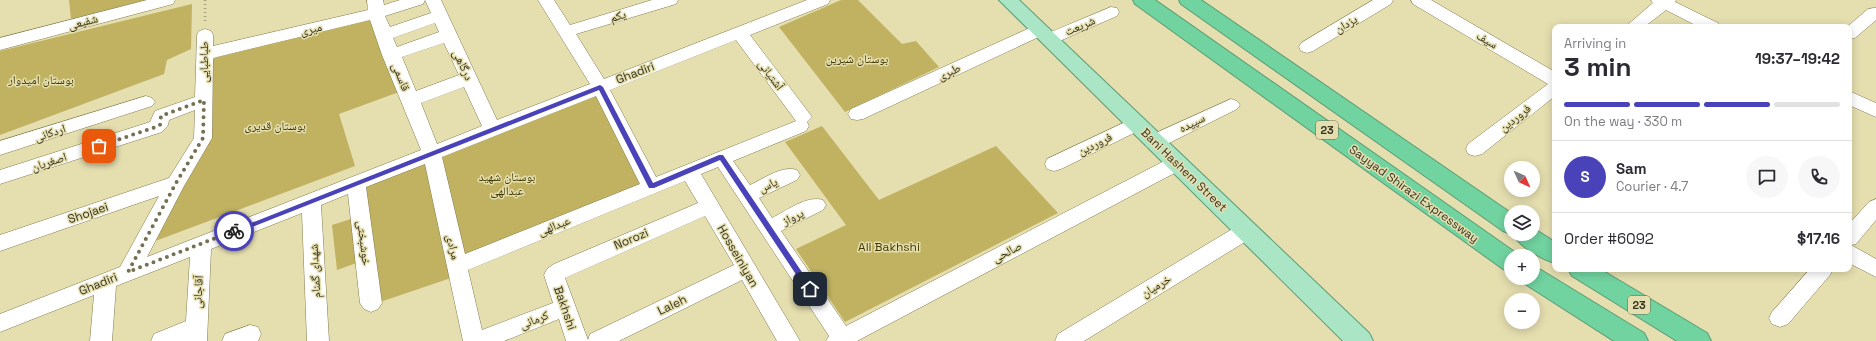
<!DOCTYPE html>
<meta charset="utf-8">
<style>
:root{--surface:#fff;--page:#f7f7f7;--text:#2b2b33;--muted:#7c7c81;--line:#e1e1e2;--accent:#4a42b9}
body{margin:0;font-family:"Space Grotesk","Noto Naskh Arabic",sans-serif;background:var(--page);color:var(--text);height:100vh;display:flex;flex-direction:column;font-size:15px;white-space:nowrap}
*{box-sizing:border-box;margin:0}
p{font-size:13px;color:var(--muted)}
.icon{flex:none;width:22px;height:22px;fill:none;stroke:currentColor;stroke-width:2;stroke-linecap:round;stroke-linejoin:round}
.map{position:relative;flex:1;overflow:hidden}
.panel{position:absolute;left:1552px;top:24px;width:300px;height:248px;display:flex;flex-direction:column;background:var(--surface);border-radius:8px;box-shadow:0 2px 10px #0003}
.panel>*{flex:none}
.needle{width:26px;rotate:135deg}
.tools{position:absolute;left:1504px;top:161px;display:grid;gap:8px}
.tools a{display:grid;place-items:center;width:36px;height:36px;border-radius:50%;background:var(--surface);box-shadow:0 2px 10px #0003;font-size:20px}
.pin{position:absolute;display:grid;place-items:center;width:34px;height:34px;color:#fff;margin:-17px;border-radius:8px;box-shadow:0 2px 6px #0006}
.courier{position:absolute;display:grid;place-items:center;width:40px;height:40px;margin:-20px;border:3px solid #4a42b9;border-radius:50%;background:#fff;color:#222;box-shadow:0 1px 5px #0007}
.headline em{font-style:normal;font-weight:700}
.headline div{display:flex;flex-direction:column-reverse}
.headline{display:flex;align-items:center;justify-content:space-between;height:68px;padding:0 12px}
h1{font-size:26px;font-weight:700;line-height:30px}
.bar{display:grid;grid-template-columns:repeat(4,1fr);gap:6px 4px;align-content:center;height:48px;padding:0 12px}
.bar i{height:5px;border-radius:3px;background:var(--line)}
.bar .current{background:var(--accent)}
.bar p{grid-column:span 4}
.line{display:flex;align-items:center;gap:10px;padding:0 12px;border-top:1px solid var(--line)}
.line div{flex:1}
.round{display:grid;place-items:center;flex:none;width:42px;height:42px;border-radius:21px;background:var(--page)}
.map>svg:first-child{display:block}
.green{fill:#c0b261}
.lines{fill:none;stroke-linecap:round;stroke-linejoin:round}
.minor-casing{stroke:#837c51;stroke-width:1}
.major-casing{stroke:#5d9c74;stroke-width:2}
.highway-casing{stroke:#5d9c74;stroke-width:2}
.path{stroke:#a59f7b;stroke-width:2.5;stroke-dasharray:1 3;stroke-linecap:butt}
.minor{fill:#fff;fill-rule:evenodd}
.major{fill:#aae5c6;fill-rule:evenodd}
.highway{fill:#71d3a0;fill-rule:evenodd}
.route{fill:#4a42b9}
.done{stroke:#757054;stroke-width:4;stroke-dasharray:0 7.2}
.labels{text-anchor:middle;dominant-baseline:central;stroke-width:3;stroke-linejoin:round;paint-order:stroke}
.shield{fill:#e5deaf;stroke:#6c684d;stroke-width:1}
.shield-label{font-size:11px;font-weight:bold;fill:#383523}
.street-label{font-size:12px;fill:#383523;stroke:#e5deaf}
.park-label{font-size:12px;fill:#413800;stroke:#e5deaf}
</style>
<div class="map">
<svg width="1876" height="341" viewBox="0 0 1876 341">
<rect width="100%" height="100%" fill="#e5deaf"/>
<path class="green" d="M69 0H146L71 19Z
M841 0H858L902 44 916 41 939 67 845 112 779 27Z
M192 4 191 49 167 60 164 74 0 135V51Z
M373 18 399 92 339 114 355 166 150 243 210 135V62L220 54Z
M596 91 645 185 462 259 437 154Z
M822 126 879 200 996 146 1058 213 845 322 796 249 846 225 785 142Z
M427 160 451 278 380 302 364 185Z
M357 217 362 261 337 270 332 225Z"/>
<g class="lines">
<g class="minor-casing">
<path id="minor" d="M147 0H175L173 4 0 50V38Z
M367 0H383L384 5 400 0H441L497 120 590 84 538 0H554L570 25 652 0H678L676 4 576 34 604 79 807 0H830L828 4 750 35 812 117 807 122 809 126 806 131 733 161 750 185C763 179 782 165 797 170L800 175 797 180 759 198 772 218C786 211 807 195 823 200L826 205 823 210 781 231 846 326 1170 158 1177 156 1184 158 1186 163 1184 168 857 341H826L829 336 718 167 701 174 800 341H777L742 280 619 341H566L559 319 504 341H463L425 164 366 187 382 303 378 309 371 312 364 309 360 303 348 194 321 205 329 341H307L302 213 211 249 207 341H151L154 334 186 321 190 257 116 286 112 341H90L94 295 0 332V314L120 267 159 196 0 251V235L169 178 194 138 195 110 169 120 168 125 162 132 0 184V170L150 122 155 111 195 97 197 35 199 31 205 29 211 31 213 35V46L368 10ZM425 0 431 13 390 27 385 16 423 4ZM370 20 382 55 421 150 147 257 184 186 212 138 213 58ZM435 23 439 32 397 47 393 38ZM736 40 796 121 656 177 610 90ZM444 43 459 75 416 91 402 57ZM464 87 482 126 437 144 421 103ZM596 96 640 184 465 254 442 157ZM685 181 698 203 554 264 547 269 544 275 553 303 482 330 468 270ZM705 216 734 265 590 334 588 340 565 278Z
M1373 0H1393L1391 4 1313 51 1307 53 1301 51 1299 47 1301 43Z
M1411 0H1431L1555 72V96L1482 154 1475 156 1468 154 1466 149 1468 144 1548 84 1413 4Z
M1651 0H1676L1675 2 1718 23 1720 27H1699L1666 10 1644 27H1625L1653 3Z
M1111 7 1117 8 1119 12 1117 16 1055 43 1049 45 1043 43 1041 39 1043 35 863 119 857 120 851 119 848 114 851 109 1034 26 1040 25 1046 26 1048 30 1046 34Z
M1874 8H1876V20L1855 38 1849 39V27H1847L1868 9Z
M1849 91 1876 103V117L1849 105Z
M146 96 152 98 155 102 152 106 0 155V141Z
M1231 99 1237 101 1240 105 1237 109 1161 147 1154 149 1147 147 1145 142 1147 137Z
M1136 117 1142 119 1145 124 1142 129 1061 169 1054 171 1047 169 1045 164 1047 159Z
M1876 199V220L1856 244 1851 245 1876 259V277L1849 263V224L1869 202Z
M1246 223 1253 225 1256 231 1253 237 1084 341H1055L1058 334 1239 225Z
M1810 269H1833L1830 275 1788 324 1780 327 1772 324 1769 318 1772 312Z
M250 325 258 327 261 334 258 341H222L225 334Z"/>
</g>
<g class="major-casing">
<path id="major" d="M999 0H1019L1369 333 1373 341H1343Z"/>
</g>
<g class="highway-casing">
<path id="highway" d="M1133 0H1155L1519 255 1511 256V272L1503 269 1135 4Z
M1179 0H1201L1511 213V234L1503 231 1181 4Z
M1533 228 1555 242V263C1541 259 1520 247 1513 234H1533Z
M1533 267 1541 270 1644 333 1648 341H1614L1525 284 1521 278H1533Z
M1568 269H1600L1707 333 1711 341H1677L1572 276Z"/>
</g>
<path class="path" d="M205 0V21"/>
<use href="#minor" class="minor"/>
<use href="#major" class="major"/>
<use href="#highway" class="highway"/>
</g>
<path class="route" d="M600 85 603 87 653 183 719 155H723L812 287V291H807L720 160 654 188H649L599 90 237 233H232L231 231Z"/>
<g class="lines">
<path class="done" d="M99 146 156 127 160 125 161 116 204 100 203 138 176 183 128 272 234 231"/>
</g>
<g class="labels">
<g class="shield">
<rect x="1316" y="121" width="22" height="18" rx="3"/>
<rect x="1628" y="296" width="22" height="18" rx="3"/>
</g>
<g class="shield-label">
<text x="1327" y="130">23</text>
<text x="1639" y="305">23</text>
</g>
<g class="street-label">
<text transform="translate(618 16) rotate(-17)">یکم</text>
<text transform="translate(83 22) rotate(-15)">شفیعی</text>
<text transform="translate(1346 24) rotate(-31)">یزدان</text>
<text transform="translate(1080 26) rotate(-23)">شریعت</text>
<text transform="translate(311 29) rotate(-13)">میری</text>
<text transform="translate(1487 40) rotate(30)">سیف</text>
<text transform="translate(204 62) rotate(-90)">طباطبایی</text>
<text transform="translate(463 65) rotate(65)">درگاهی</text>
<text transform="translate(949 72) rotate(-25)">طبری</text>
<text transform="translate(635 73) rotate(-21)">Ghadiri</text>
<text transform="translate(771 75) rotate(53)">آشتیانی</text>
<text transform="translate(401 77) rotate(68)">قاسمی</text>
<text transform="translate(1515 118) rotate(-38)">فروردین</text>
<text transform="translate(1192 123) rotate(-26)">سپیده</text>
<text transform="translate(50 133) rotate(-18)">اردکانی</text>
<text transform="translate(1095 144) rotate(-26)">فروردین</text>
<text transform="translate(49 162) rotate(-18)">اصغریان</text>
<text transform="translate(1184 170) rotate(44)">Bani Hashem Street</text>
<text transform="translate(768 185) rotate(-25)">یاس</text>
<text transform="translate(1414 194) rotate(36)">Sayyad Shirazi Expressway</text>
<text transform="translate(88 213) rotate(-19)">Shojaei</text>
<text transform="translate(793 217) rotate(-26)">پرواز</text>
<text transform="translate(554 226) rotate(-22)">عبدالهی</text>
<text transform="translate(631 239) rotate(-23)">Norozi</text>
<text transform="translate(364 243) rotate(83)">خوشبختی</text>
<text transform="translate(453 247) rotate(77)">مرادی</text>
<text transform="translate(1007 252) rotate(-28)">صالحی</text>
<text transform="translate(738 256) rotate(60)">Hosseiniyan</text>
<text transform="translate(315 271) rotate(-93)">شهدای گمنام</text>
<text transform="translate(98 284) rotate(-22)">Ghadiri</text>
<text transform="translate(1156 286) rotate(-31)">خرمیان</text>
<text transform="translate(198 292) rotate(-87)">آقاجانی</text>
<text transform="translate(672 305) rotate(-26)">Laleh</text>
<text transform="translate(565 308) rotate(71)">Bakhshi</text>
<text transform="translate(534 320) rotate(-22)">کرمانی</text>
</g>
<g class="park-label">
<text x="857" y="59">بوستان شیرین</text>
<text x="41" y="80">بوستان امیدوار</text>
<text x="275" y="126">بوستان قدیری</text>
<text x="507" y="177">بوستان شهید<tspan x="507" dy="14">عبدالهی</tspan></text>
<text x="889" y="247">Ali Bakhshi</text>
</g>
</g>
</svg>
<div class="tools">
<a><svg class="needle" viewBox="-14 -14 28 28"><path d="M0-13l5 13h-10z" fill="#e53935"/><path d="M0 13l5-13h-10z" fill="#7c7c81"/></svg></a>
<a><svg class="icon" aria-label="layers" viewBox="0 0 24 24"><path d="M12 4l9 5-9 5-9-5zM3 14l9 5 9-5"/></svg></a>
<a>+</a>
<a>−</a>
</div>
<div class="pin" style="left:99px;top:146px;background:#ea580c"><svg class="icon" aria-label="bag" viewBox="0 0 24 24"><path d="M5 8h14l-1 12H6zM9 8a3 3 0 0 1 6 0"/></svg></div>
<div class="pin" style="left:810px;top:289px;background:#1f2937"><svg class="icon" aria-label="home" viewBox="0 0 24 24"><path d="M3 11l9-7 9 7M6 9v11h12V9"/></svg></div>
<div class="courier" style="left:234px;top:231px"><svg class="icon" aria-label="bike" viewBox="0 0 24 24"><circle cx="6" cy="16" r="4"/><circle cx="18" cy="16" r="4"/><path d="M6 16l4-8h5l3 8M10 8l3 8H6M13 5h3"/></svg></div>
<section class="panel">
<div class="headline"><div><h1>3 min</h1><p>Arriving in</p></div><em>19:37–19:42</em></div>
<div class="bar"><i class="current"></i><i class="current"></i><i class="current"></i><i></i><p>On the way · 330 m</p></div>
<div class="line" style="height:72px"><b class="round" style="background:var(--accent);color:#fff">S</b><div><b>Sam</b><p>Courier · 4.7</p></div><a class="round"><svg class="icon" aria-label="chat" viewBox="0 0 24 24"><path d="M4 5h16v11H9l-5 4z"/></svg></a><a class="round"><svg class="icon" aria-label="phone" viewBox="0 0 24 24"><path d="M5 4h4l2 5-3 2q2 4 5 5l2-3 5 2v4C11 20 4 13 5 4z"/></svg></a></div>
<div class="line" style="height:52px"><div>Order #6092</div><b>$17.16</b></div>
</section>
</div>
